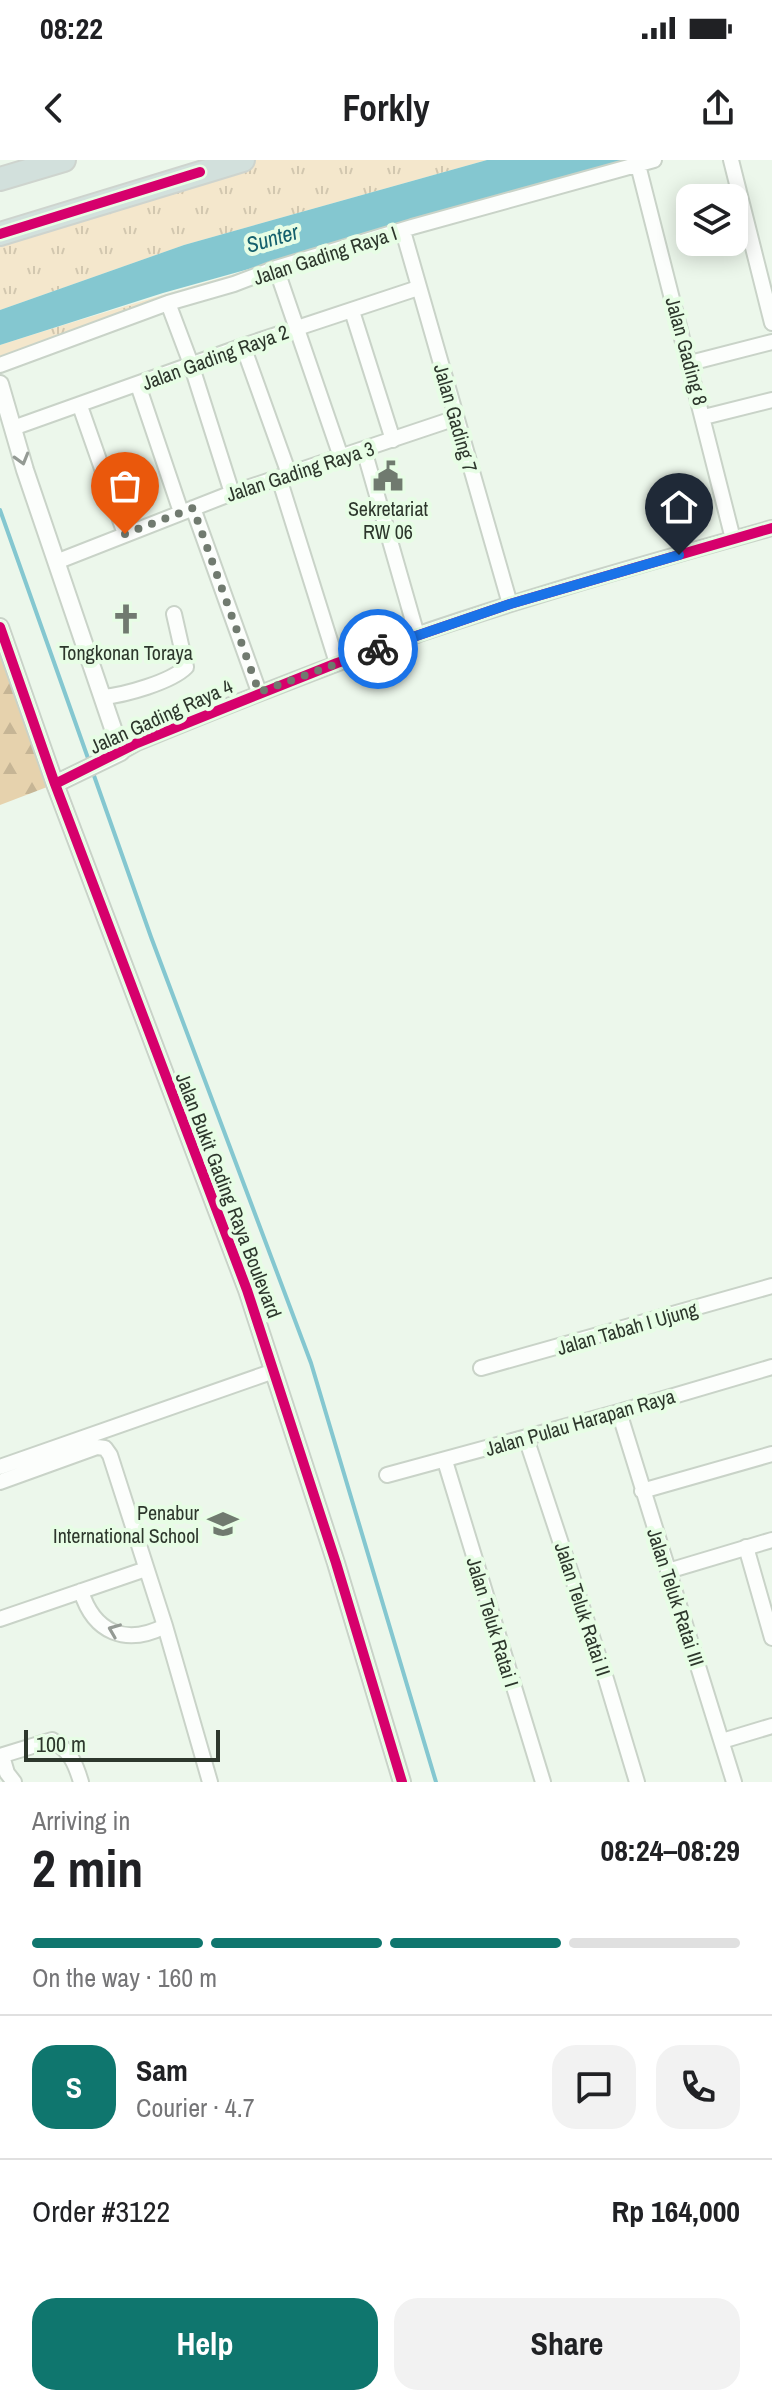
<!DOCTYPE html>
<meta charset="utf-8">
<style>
:root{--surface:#fff;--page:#f2f2f2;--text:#202124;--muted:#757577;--line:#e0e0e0;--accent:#0f766e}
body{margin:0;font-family:"Archivo Narrow",sans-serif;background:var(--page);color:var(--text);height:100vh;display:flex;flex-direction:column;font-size:30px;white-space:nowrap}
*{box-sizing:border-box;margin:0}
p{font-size:26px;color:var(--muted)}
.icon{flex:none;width:44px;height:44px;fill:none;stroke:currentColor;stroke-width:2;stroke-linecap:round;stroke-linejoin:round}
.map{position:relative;height:1622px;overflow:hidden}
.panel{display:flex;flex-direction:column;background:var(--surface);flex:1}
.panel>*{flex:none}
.fabs{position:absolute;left:676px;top:24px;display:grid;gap:16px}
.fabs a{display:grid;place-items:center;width:72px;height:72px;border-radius:16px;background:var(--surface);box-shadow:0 4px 20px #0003;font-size:40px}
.scale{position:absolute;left:24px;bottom:20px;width:196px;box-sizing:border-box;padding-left:8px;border:4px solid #2d372c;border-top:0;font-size:22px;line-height:28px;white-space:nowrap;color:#2d372c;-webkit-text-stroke:6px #e7fde5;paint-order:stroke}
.pin{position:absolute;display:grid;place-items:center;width:68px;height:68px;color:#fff;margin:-82px -34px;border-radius:50% 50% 50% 0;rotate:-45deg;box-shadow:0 0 8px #0007}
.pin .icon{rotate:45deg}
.courier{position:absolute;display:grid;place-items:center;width:80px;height:80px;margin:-40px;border:6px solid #1a73e8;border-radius:50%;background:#fff;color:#222;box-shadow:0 2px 10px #0007}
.head em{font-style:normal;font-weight:700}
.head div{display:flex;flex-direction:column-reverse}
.head{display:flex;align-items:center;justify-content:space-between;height:136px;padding:0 32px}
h1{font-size:52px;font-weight:700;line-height:60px}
.bar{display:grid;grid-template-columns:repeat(4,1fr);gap:12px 8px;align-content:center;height:96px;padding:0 32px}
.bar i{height:10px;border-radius:6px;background:var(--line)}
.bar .on{background:var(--accent)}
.bar p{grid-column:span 4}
.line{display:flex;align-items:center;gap:20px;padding:0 32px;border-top:2px solid var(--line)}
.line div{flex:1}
.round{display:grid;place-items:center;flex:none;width:84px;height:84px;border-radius:24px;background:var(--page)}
.button{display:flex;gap:16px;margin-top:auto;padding:16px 32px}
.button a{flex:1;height:92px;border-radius:24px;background:var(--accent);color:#fff;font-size:32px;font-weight:700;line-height:92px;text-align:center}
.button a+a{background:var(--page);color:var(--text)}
.status{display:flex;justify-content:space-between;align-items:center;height:56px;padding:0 40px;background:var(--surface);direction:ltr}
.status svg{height:22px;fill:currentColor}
header{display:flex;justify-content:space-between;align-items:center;height:104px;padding:0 32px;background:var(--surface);font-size:36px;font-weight:700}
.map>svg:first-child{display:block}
.grass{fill:url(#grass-tufts)}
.forest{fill:url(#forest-firs)}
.water{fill:#84c7d0}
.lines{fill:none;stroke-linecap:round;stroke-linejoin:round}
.stream{stroke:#84c7d0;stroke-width:4}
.minor-casing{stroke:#c9d3c8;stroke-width:18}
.tertiary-casing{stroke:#c9d3c8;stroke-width:20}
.trunk-casing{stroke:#ced4ce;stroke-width:26}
.minor{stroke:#fcfefc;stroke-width:14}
.tertiary{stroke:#fcfefc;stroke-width:16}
.trunk{stroke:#d2e0dc;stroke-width:22}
.cycleway-casing{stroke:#e7fde5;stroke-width:15}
.cycleway{stroke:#d6006c;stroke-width:10}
.oneway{stroke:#949a94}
.done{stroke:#707a6f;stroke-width:8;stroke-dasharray:0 14.4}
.route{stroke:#1a73e8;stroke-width:10}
.labels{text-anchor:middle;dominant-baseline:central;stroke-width:8;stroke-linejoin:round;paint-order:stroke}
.street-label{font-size:20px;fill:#2d372c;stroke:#e7fde5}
.poi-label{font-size:20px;fill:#2d372c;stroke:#e7fde5}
.water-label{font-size:22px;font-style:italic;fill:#14606d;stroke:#e7fde5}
</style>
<div class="status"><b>08:22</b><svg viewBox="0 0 49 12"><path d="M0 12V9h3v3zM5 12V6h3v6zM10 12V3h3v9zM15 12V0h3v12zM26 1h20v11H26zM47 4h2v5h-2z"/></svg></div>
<header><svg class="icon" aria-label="back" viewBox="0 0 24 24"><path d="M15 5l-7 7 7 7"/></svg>Forkly<svg class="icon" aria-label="share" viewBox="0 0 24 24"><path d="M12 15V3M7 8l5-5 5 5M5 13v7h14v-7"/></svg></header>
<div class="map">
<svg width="772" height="1622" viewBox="0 0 772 1622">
<defs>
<pattern id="grass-tufts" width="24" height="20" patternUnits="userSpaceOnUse" patternTransform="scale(2)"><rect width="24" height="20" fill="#f4e7cc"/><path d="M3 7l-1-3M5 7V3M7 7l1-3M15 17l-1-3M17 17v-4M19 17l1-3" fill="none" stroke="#d2c7af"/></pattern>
<pattern id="forest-firs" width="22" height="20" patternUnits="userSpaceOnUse" patternTransform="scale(2)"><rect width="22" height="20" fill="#e6d2ad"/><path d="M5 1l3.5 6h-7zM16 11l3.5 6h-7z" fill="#c6b595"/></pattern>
</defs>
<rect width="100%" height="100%" fill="#ecf7eb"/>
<path class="grass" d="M255 0H487L184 85 0 150V75Z
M412 67 0 205V185C136 142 273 101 412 67Z"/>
<path class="forest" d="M0 469 55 624 0 645Z"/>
<path class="water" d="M487 0H641L163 133 0 185V150L184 85Z"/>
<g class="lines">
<path class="stream" d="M0 350 89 601
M92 610 151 777 311 1203 436 1622"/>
<g class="minor-casing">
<path id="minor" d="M731 0 772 163
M638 5 733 379
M403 71 510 444
M276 108 341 297
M168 143 191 204 232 333
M352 151 393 280
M243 186 289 314
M690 203 772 182
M0 205 168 143 234 124 276 108 412 67 654 0
M138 225 181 352
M80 246 125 374
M704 257 772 240
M13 268 243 186 418 128
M364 290 417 475
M279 318 337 503
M193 348 259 532
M56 402 232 333 456 258
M103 537C125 535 171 522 186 507L174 454
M121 592 137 583C229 545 321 508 416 475 533 435 653 401 772 368
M481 1208 772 1126
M619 1252 734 1622
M526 1278 606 1519 637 1622
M445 1301 543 1622
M0 1307 274 1211
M387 1315 619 1252 772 1207
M0 1322 97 1287 105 1288 110 1295 165 1466 210 1622
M642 1331 772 1294
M746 1387 772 1478
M668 1411 772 1380
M81 1431C94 1473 126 1486 165 1466
M0 1459 146 1409
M722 1581 772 1566
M0 1596 52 1580C70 1591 75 1602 81 1622
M2 1596 7 1613 14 1622"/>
</g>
<g class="tertiary-casing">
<path id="tertiary" d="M0 224 25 310 121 592 55 624
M0 467 55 624 247 1130 336 1403 402 1622"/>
</g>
<g class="trunk-casing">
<path id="trunk" d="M0 19 64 0
M0 74 243 0"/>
</g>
<use href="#minor" class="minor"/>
<use href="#tertiary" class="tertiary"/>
<use href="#trunk" class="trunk"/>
<g class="cycleway-casing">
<path id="cycleway" d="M0 74 200 12
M0 467 55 624 247 1130 336 1403 402 1622
M55 624 137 583 337 503 510 444 772 368"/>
</g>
<use href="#cycleway" class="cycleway"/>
</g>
<defs><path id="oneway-chevron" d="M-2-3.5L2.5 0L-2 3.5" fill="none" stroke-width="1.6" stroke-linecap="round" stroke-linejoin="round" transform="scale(2)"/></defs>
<g class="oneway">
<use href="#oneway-chevron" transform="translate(22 299) rotate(74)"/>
<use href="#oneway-chevron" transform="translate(114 1470) rotate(-158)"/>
</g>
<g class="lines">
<path class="done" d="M125 374 193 348 259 532 378 489"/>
<path class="route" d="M378 489 510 444 679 395"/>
</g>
<defs>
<g id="civic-bare" transform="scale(2.4)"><path d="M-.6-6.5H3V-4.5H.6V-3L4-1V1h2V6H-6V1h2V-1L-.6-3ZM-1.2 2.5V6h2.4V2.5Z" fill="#707a6f" stroke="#e7fde5" stroke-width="2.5" paint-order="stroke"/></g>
<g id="church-bare" transform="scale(2.4)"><path d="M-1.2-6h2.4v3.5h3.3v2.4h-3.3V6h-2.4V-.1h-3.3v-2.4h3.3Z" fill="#707a6f" stroke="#e7fde5" stroke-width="2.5" paint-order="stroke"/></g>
<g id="school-bare" transform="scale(2.4)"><path d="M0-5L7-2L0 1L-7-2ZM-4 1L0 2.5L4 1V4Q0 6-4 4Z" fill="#707a6f" stroke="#e7fde5" stroke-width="2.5" paint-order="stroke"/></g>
</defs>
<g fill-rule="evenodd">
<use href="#civic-bare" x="388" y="316"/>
<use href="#church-bare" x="126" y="459"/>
<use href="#school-bare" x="223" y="1364"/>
</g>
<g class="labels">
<g class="street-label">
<text transform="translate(325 95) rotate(-18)">Jalan Gading Raya I</text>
<text transform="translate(687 191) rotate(75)">Jalan Gading 8</text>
<text transform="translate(215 197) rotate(-20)">Jalan Gading Raya 2</text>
<text transform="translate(456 258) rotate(74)">Jalan Gading 7</text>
<text transform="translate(300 311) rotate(-18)">Jalan Gading Raya 3</text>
<text transform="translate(161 556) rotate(-24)">Jalan Gading Raya 4</text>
<text transform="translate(229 1035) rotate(69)">Jalan Bukit Gading Raya Boulevard</text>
<text transform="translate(627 1168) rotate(-16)">Jalan Tabah I Ujung</text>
<text transform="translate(580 1262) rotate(-16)">Jalan Pulau Harapan Raya</text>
<text transform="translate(676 1437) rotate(72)">Jalan Teluk Ratai III</text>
<text transform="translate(583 1449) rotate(72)">Jalan Teluk Ratai II</text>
<text transform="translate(493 1462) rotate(73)">Jalan Teluk Ratai I</text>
</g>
<g class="poi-label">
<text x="388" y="348">Sekretariat<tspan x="388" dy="23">RW 06</tspan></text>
<text x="126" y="492">Tongkonan Toraya</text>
<text x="199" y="1352" text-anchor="end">Penabur<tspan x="199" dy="23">International School</tspan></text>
</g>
<g class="water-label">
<text transform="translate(272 78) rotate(-16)">Sunter</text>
</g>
</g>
</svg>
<div class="fabs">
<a><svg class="icon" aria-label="layers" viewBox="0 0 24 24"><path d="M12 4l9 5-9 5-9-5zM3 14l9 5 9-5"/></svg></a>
</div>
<div class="scale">100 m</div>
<div class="pin" style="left:125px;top:374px;background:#ea580c"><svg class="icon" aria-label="bag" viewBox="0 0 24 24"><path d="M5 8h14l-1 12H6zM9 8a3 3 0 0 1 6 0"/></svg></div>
<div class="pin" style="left:679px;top:395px;background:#1f2937"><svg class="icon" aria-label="home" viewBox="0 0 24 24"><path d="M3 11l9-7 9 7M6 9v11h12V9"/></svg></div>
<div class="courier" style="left:378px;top:489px"><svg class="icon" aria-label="bike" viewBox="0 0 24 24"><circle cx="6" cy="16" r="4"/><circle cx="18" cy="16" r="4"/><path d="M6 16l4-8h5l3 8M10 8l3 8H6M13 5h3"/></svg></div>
</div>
<section class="panel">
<div class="head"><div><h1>2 min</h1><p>Arriving in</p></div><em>08:24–08:29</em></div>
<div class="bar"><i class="on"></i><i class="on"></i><i class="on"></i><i></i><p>On the way · 160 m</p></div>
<div class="line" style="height:144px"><b class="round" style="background:var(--accent);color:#fff">S</b><div><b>Sam</b><p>Courier · 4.7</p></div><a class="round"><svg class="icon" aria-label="chat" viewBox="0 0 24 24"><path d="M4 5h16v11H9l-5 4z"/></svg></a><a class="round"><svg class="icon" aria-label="phone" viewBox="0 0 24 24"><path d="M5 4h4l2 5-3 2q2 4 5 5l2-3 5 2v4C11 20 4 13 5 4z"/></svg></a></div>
<div class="line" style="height:104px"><div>Order #3122</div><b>Rp 164,000</b></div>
<div class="button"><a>Help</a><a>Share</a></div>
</section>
